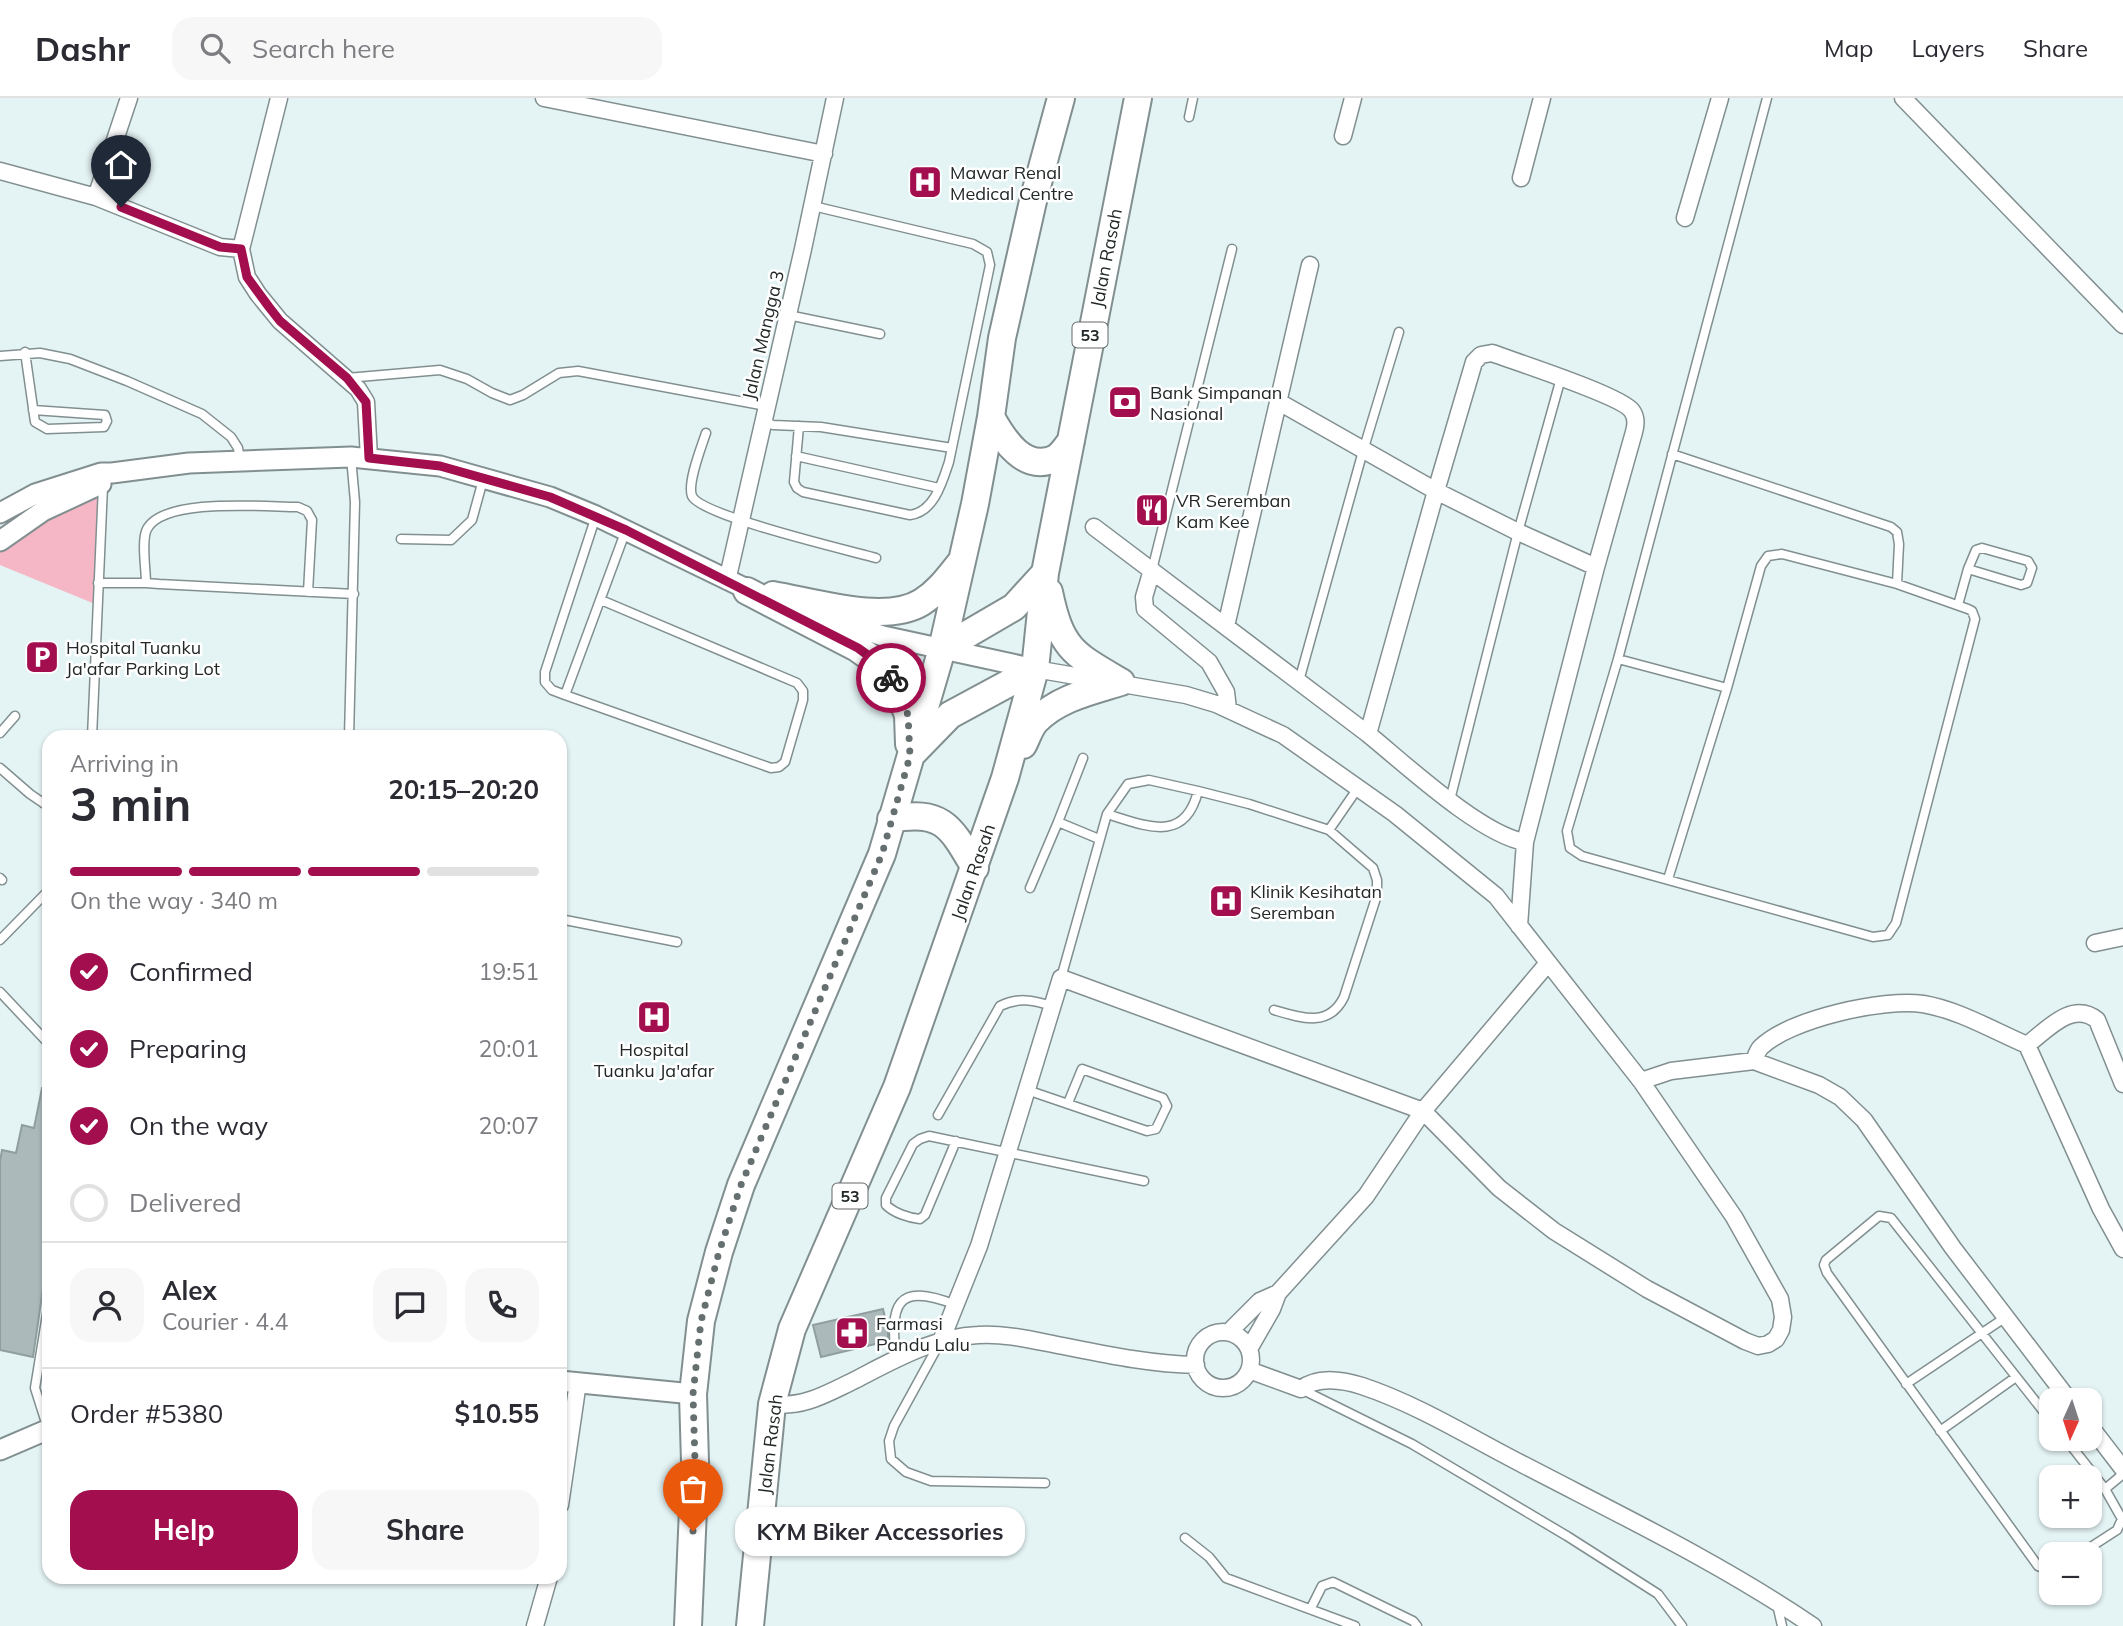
<!DOCTYPE html>
<meta charset="utf-8">
<style>
:root{--surface:#fff;--page:#f7f7f7;--text:#2b2b33;--muted:#7c7c81;--line:#e1e1e2;--accent:#a30e4e}
body{margin:0;font-family:Mulish,sans-serif;background:var(--page);color:var(--text);height:100vh;display:flex;flex-direction:column;font-size:26px;white-space:nowrap}
*{box-sizing:border-box;margin:0}
p{font-size:23px;color:var(--muted)}
.icon{flex:none;width:38px;height:38px;fill:none;stroke:currentColor;stroke-width:2;stroke-linecap:round;stroke-linejoin:round}
.map{position:relative;flex:1;overflow:hidden}
.sheet{position:absolute;left:42px;top:632px;width:525px;height:854px;display:flex;flex-direction:column;background:var(--surface);border-radius:21px;box-shadow:0 2px 5px #0004}
.sheet>*{flex:none}
.needle{width:46px;rotate:183deg}
.fabs{position:absolute;left:2039px;top:1290px;display:grid;gap:14px}
.fabs a{display:grid;place-items:center;width:63px;height:63px;border-radius:14px;background:var(--surface);box-shadow:0 2px 5px #0004;font-size:35px}
.pin{position:absolute;display:grid;place-items:center;width:60px;height:60px;color:#fff;margin:-72px -30px;border-radius:50% 50% 50% 0;rotate:-45deg;box-shadow:0 0 7px #0007}
.pin .icon{rotate:45deg}
.courier{position:absolute;display:grid;place-items:center;width:70px;height:70px;margin:-35px;border:5px solid #a30e4e;border-radius:50%;background:#fff;color:#222;box-shadow:0 2px 9px #0007}
.bubble{position:absolute;height:49px;border-radius:21px;background:var(--surface);box-shadow:0 2px 5px #0004;font-size:23px;font-weight:700;line-height:49px;text-align:center}
.headline em{font-style:normal;font-weight:700}
.headline div{display:flex;flex-direction:column-reverse}
.headline{display:flex;align-items:center;justify-content:space-between;height:119px;padding:0 28px}
h1{font-size:46px;font-weight:700;line-height:52px}
.bar{display:grid;grid-template-columns:repeat(4,1fr);gap:10px 7px;align-content:center;height:84px;padding:0 28px}
.bar i{height:9px;border-radius:5px;background:var(--line)}
.bar .on{background:var(--accent)}
.bar p{grid-column:span 4}
.line{display:flex;align-items:center;gap:18px;padding:0 28px;border-top:2px solid var(--line)}
.line div{flex:1}
.round{display:grid;place-items:center;flex:none;width:74px;height:74px;border-radius:21px;background:var(--page)}
ol{padding:0 28px;list-style:none}
li{display:flex;align-items:center;gap:21px;height:77px}
li p{margin-inline-start:auto}
li .icon{padding:7px;border-radius:50%;background:var(--accent);color:#fff;stroke-width:4}
li:last-child{color:var(--muted)}
li i{width:38px;height:38px;border:4px solid var(--line);border-radius:50%}
.primary-button{display:flex;gap:14px;margin-top:auto;padding:14px 28px}
.primary-button a{flex:1;height:80px;border-radius:21px;background:var(--accent);color:#fff;font-size:28px;font-weight:700;line-height:80px;text-align:center}
.primary-button a+a{background:var(--page);color:var(--text)}
header{display:flex;align-items:center;gap:42px;box-sizing:border-box;height:98px;padding:0 35px;background:var(--surface);border-bottom:2px solid var(--line)}
header strong{font-size:33px}
nav{display:flex;gap:38px;margin-inline-start:auto;font-size:24px}
.search{width:490px;height:63px;background:var(--page);display:flex;align-items:center;gap:18px;box-sizing:border-box;padding:0 24px;border-radius:21px;color:var(--muted);font-size:26px}
.map>svg:first-child{display:block}
.green{fill:#f5b7c5}
.building{fill:#abb9ba;stroke:#909e9f;stroke-width:2}
.lines{fill:none;stroke-linecap:round;stroke-linejoin:round}
.service-casing{stroke:#828f90;stroke-width:11}
.minor-casing{stroke:#828f90;stroke-width:19}
.tertiary-casing{stroke:#828f90;stroke-width:23}
.trunk-casing{stroke:#828f90;stroke-width:30}
.service{stroke:#fff;stroke-width:8}
.minor{stroke:#fff;stroke-width:16}
.tertiary{stroke:#fff;stroke-width:19}
.trunk{stroke:#fff;stroke-width:26}
.done{stroke:#666f6f;stroke-width:7;stroke-dasharray:0 12.6}
.route{stroke:#a30e4e;stroke-width:9}
.labels{text-anchor:middle;dominant-baseline:central;stroke-width:5;stroke-linejoin:round;paint-order:stroke}
.shield{fill:#fff;stroke:#646868;stroke-width:2}
.shield-label{font-size:16px;font-weight:bold;fill:#222828}
.poi-label{font-size:18px;fill:#222828;stroke:#fff;text-anchor:start}
.street-label{font-size:18px;fill:#222828;stroke:#fff}
</style>
<header>
<strong>Dashr</strong>
<div class="search"><svg class="icon" aria-label="search" viewBox="0 0 24 24"><circle cx="10" cy="10" r="6"/><path d="M15 15l6 6"/></svg>Search here</div>
<nav><a>Map</a><a>Layers</a><a>Share</a></nav>
</header>
<div class="map">
<svg width="2123" height="1528" viewBox="0 0 2123 1528">
<rect width="100%" height="100%" fill="#e4f3f4"/>
<path class="green" d="M102 386 95 506 0 467V439Z"/>
<path class="building" d="M42 990 49 991V1149L33 1259 0 1252V1063L2 1052 16 1055 22 1027 34 1030Z
M883 1211 888 1231V1243L821 1259 813 1227Z"/>
<g class="lines">
<g class="service-casing">
<path id="service" d="M1189 19 1193 0
M788 217 880 236
M25 254 35 324 47 331 104 329 107 323 105 317 33 312
M0 258 40 255 70 261 127 283 202 316 231 339 238 350 240 362
M347 280 440 272 467 281 492 295 510 302 523 297 559 275 578 273 766 308
M763 323 773 327 821 329 952 350
M799 328 794 384 797 390 803 394 910 417C934 414 942 385 949 364L990 167 987 154 973 146 813 108
M706 335C701 350 687 385 692 398 701 418 848 452 876 460
M1672 356 1891 429 1897 434 1899 446 1897 486
M796 358 939 390
M596 418 545 574V584L552 592 565 597 771 670 779 669 785 664 803 602V593L797 585 601 502
M401 441 451 442 472 422 483 382
M1152 472 1232 151
M98 485H146
M308 494 312 422 307 413 298 409C266 409 164 399 147 431 141 442 146 471 146 485L159 486 354 496
M1958 507 1968 471 1976 452 1982 450 2028 463 2032 470 2027 485 2021 487 1968 471
M1618 561 1727 590
M1299 583 1363 353 1399 234
M565 597 626 432
M0 635 15 618
M92 639 103 388
M128 639V638
M349 639 355 404 351 359
M1083 660 1058 724 1099 741
M0 670 30 696 49 709
M1450 702 1518 434 1561 280
M1107 716C1146 728 1185 746 1198 693
M0 780 2 782
M1668 781 1727 590 1761 468 1768 458 1782 456 1897 486 1968 511 1972 513 1975 521 1896 825 1888 837 1873 839 1582 758 1570 750 1567 733 1618 561 1767 0
M1030 790 1058 724
M560 821 677 844
M0 842 49 792
M1061 880 1107 716 1128 686 1149 682 1198 693 1249 706 1329 732 1358 690
M0 894 49 946
M1274 912C1301 920 1329 930 1344 899L1377 797V782L1373 770 1329 732
M1027 992 1147 1033 1156 1031 1167 1008 1163 1000 1082 971 1068 1005
M938 1017 1000 908C1018 899 1033 902 1052 908
M956 1043 925 1117 920 1121C909 1120 894 1115 886 1107V1100L913 1046 920 1041 929 1038 1144 1083
M939 1246 894 1328 889 1343 891 1361 906 1374 931 1383 1045 1385
M896 1261C890 1207 895 1183 956 1207
M1906 1286 2006 1219
M1301 1291 1412 1346 1567 1438 1658 1496 1682 1528
M2051 1323 1891 1120 1879 1118 1826 1162 1824 1167 1827 1175 2038 1468 2051 1473
M48 1331 35 1290 49 1204
M1940 1333 2016 1279
M2065 1340 2105 1391 2122 1421 2117 1432 2080 1456
M2105 1391 2123 1376
M1185 1440 1209 1459 1226 1480 1355 1528
M1777 1506 1782 1528
M1311 1510 1322 1488 1333 1484 1413 1523 1417 1528"/>
</g>
<g class="minor-casing">
<path id="minor" d="M279 0 241 151 247 179 258 196 280 223 358 291 366 304 369 360
M544 0 824 56
M1903 0 2123 227
M1343 38 1353 0
M0 73 96 99 220 149 241 151
M1521 80 1542 0
M96 99 129 0
M1685 120 1720 0
M1279 304 1436 393 1474 264 1481 257 1492 255C1516 264 1622 298 1632 313 1637 320 1636 327 1634 334L1596 469 1525 744 1519 828
M1094 429 1368 636
M1152 472 1144 499 1145 511 1209 564 1226 594 1228 611
M727 483 803 151 835 0
M1226 528 1310 167
M1525 744C1481 737 1405 666 1368 636L1436 393 1518 434 1596 469
M2095 845 2123 839
M2027 947C2047 932 2072 902 2097 922L2123 986
M1754 963C1756 958 1757 953 1761 949 1790 921 1884 900 1923 906 1959 912 1994 933 2027 947L2101 1111 2123 1151
M1641 983 1671 973 1754 963 1819 987 1840 999 1864 1022 1953 1150 2069 1302
M1229 1234 1260 1203 1278 1195
M1195 1262a28 28 0 1 1 56 0a28 28 0 1 1-56 0Z
M941 1243 979 1148 1061 880 1423 1013 1499 1090 1554 1133 1647 1191 1745 1243 1758 1248 1768 1246 1776 1241 1781 1232 1783 1219 1780 1201 1734 1119 1641 983 1496 798 1395 716 1283 637 1216 606 1186 597 1035 571
M1249 1251 1272 1211 1278 1195 1366 1098 1423 1013 1548 865
M1249 1272 1301 1291C1317 1278 1343 1282 1362 1288 1419 1307 1471 1340 1524 1367 1622 1418 1722 1466 1813 1528
M772 1306C803 1310 826 1296 853 1283 892 1263 933 1239 978 1237 1006 1235 1036 1243 1063 1248 1108 1257 1150 1266 1196 1267
M2090 1328 2123 1371
M560 1407 578 1284
M535 1528 549 1479"/>
</g>
<g class="tertiary-casing">
<path id="tertiary" d="M0 415 35 396 101 375H112L189 365 351 359 440 368 550 399 596 418 757 496
M0 443 43 413 101 386
M812 515 883 538 1035 571
M560 1283 693 1296
M0 1352 49 1331"/>
</g>
<g class="trunk-casing">
<path id="trunk" d="M991 319C1003 341 1025 376 1056 360 1062 356 1067 348 1071 343
M747 493 857 550 884 569 898 591 908 617 909 646
M1049 494C1061 551 1073 556 1121 584
M773 497C814 504 886 527 922 504 938 494 948 480 960 465
M942 551 1014 509 1045 475
M1023 647C1027 640 1030 629 1036 623 1058 600 1092 593 1121 584
M914 654 950 617 1035 571
M891 721C943 711 951 729 975 770
M688 1528 695 1364 693 1296 701 1223 719 1154 741 1087 882 756 942 551 975 406 991 319 1002 240 1033 103 1061 0
M750 1528 772 1306 792 1231 897 989 1005 680 1035 571 1045 475 1138 0"/>
</g>
<use href="#service" class="service"/>
<use href="#minor" class="minor"/>
<use href="#tertiary" class="tertiary"/>
<use href="#trunk" class="trunk"/>
</g>
<g class="lines">
<path class="done" d="M693 1433 695 1364 693 1296 701 1223 719 1154 741 1087 882 756 910 658 908 617 898 591 891 580"/>
<path class="route" d="M121 109 220 149 241 151 247 179 269 209 280 223 347 280 366 304 369 360 440 368 550 399 626 432 858 550 884 569 891 580"/>
</g>
<defs>
<g id="hospital-square" transform="scale(1.75)"><rect x="-9" y="-9" width="18" height="18" rx="4" fill="#a30e4e" stroke="#fff"/><path d="M-5-5h3v3.5h4V-5h3V5h-3V1.5h-4V5h-3Z" fill="#fff"/></g>
<g id="bank-square" transform="scale(1.75)"><rect x="-9" y="-9" width="18" height="18" rx="4" fill="#a30e4e" stroke="#fff"/><path d="M-6-4H6V4H-6ZM0-2.3a2.3 2.3 0 1 0 0 4.6a2.3 2.3 0 1 0 0-4.6Z" fill="#fff"/></g>
<g id="restaurant-square" transform="scale(1.75)"><rect x="-9" y="-9" width="18" height="18" rx="4" fill="#a30e4e" stroke="#fff"/><path d="M-5-6h1v4h1v-4h1v4h1v-4h1v5L-1.5 .5V6h-2V.5L-5-1ZM5-6V6H3V1.5H1.5Q1.5-4 5-6Z" fill="#fff"/></g>
<g id="parking-square" transform="scale(1.75)"><rect x="-9" y="-9" width="18" height="18" rx="4" fill="#a30e4e" stroke="#fff"/><path d="M-3.5-5.5H1a3.5 3.5 0 0 1 0 7H-1V5.5H-3.5ZM-1-3.4V-.6H.8a1.4 1.4 0 0 0 0-2.8Z" fill="#fff"/></g>
<g id="pharmacy-square" transform="scale(1.75)"><rect x="-9" y="-9" width="18" height="18" rx="4" fill="#a30e4e" stroke="#fff"/><path d="M-2-6h4v4h4v4h-4v4h-4v-4h-4v-4h4Z" fill="#fff"/></g>
</defs>
<g fill-rule="evenodd">
<use href="#hospital-square" x="925" y="84"/>
<use href="#bank-square" x="1125" y="304"/>
<use href="#restaurant-square" x="1152" y="412"/>
<use href="#parking-square" x="42" y="559"/>
<use href="#hospital-square" x="1226" y="803"/>
<use href="#hospital-square" x="654" y="919"/>
<use href="#pharmacy-square" x="852" y="1235"/>
</g>
<g class="labels">
<g class="shield">
<rect x="1072.5" y="224.5" width="35" height="25" rx="5"/>
<rect x="832.5" y="1085.5" width="35" height="25" rx="5"/>
</g>
<g class="shield-label">
<text x="1090" y="237">53</text>
<text x="850" y="1098">53</text>
</g>
<g class="poi-label">
<text x="950" y="74">Mawar Renal<tspan x="950" dy="21">Medical Centre</tspan></text>
<text x="1150" y="294">Bank Simpanan<tspan x="1150" dy="21">Nasional</tspan></text>
<text x="1176" y="402">VR Seremban<tspan x="1176" dy="21">Kam Kee</tspan></text>
<text x="66" y="549">Hospital Tuanku<tspan x="66" dy="21">Ja'afar Parking Lot</tspan></text>
<text x="1250" y="793">Klinik Kesihatan<tspan x="1250" dy="21">Seremban</tspan></text>
<text x="654" y="951" text-anchor="middle">Hospital<tspan x="654" dy="21">Tuanku Ja'afar</tspan></text>
<text x="876" y="1225">Farmasi<tspan x="876" dy="21">Pandu Lalu</tspan></text>
</g>
<g class="street-label">
<text transform="translate(1106 160) rotate(-79)">Jalan Rasah</text>
<text transform="translate(763 237) rotate(-77)">Jalan Mangga 3</text>
<text transform="translate(973 774) rotate(-71)">Jalan Rasah</text>
<text transform="translate(770 1346) rotate(-83)">Jalan Rasah</text>
</g>
</g>
</svg>
<div class="fabs">
<a><svg class="needle" viewBox="-14 -14 28 28"><path d="M0-13l5 13h-10z" fill="#e53935"/><path d="M0 13l5-13h-10z" fill="#7c7c81"/></svg></a>
<a>+</a>
<a>−</a>
</div>
<div class="pin" style="left:693px;top:1433px;background:#ea580c"><svg class="icon" aria-label="bag" viewBox="0 0 24 24"><path d="M5 8h14l-1 12H6zM9 8a3 3 0 0 1 6 0"/></svg></div>
<div class="pin" style="left:121px;top:109px;background:#1f2937"><svg class="icon" aria-label="home" viewBox="0 0 24 24"><path d="M3 11l9-7 9 7M6 9v11h12V9"/></svg></div>
<div class="courier" style="left:891px;top:580px"><svg class="icon" aria-label="bike" viewBox="0 0 24 24"><circle cx="6" cy="16" r="4"/><circle cx="18" cy="16" r="4"/><path d="M6 16l4-8h5l3 8M10 8l3 8H6M13 5h3"/></svg></div>
<div class="bubble" style="left:735px;top:1409px;width:290px">KYM Biker Accessories</div>
<section class="sheet">
<div class="headline"><div><h1>3 min</h1><p>Arriving in</p></div><em>20:15–20:20</em></div>
<div class="bar"><i class="on"></i><i class="on"></i><i class="on"></i><i></i><p>On the way · 340 m</p></div>
<ol>
<li><svg class="icon" aria-label="check" viewBox="0 0 24 24"><path d="M5 12l5 5 9-10"/></svg>Confirmed<p>19:51</p></li>
<li><svg class="icon" aria-label="check" viewBox="0 0 24 24"><path d="M5 12l5 5 9-10"/></svg>Preparing<p>20:01</p></li>
<li><svg class="icon" aria-label="check" viewBox="0 0 24 24"><path d="M5 12l5 5 9-10"/></svg>On the way<p>20:07</p></li>
<li><i></i>Delivered</li>
</ol>
<div class="line" style="height:126px"><a class="round"><svg class="icon" aria-label="person" viewBox="0 0 24 24"><circle cx="12" cy="8" r="4"/><path d="M4 21q1-7 8-7t8 7"/></svg></a><div><b>Alex</b><p>Courier · 4.4</p></div><a class="round"><svg class="icon" aria-label="chat" viewBox="0 0 24 24"><path d="M4 5h16v11H9l-5 4z"/></svg></a><a class="round"><svg class="icon" aria-label="phone" viewBox="0 0 24 24"><path d="M5 4h4l2 5-3 2q2 4 5 5l2-3 5 2v4C11 20 4 13 5 4z"/></svg></a></div>
<div class="line" style="height:91px"><div>Order #5380</div><b>$10.55</b></div>
<div class="primary-button"><a>Help</a><a>Share</a></div>
</section>
</div>
